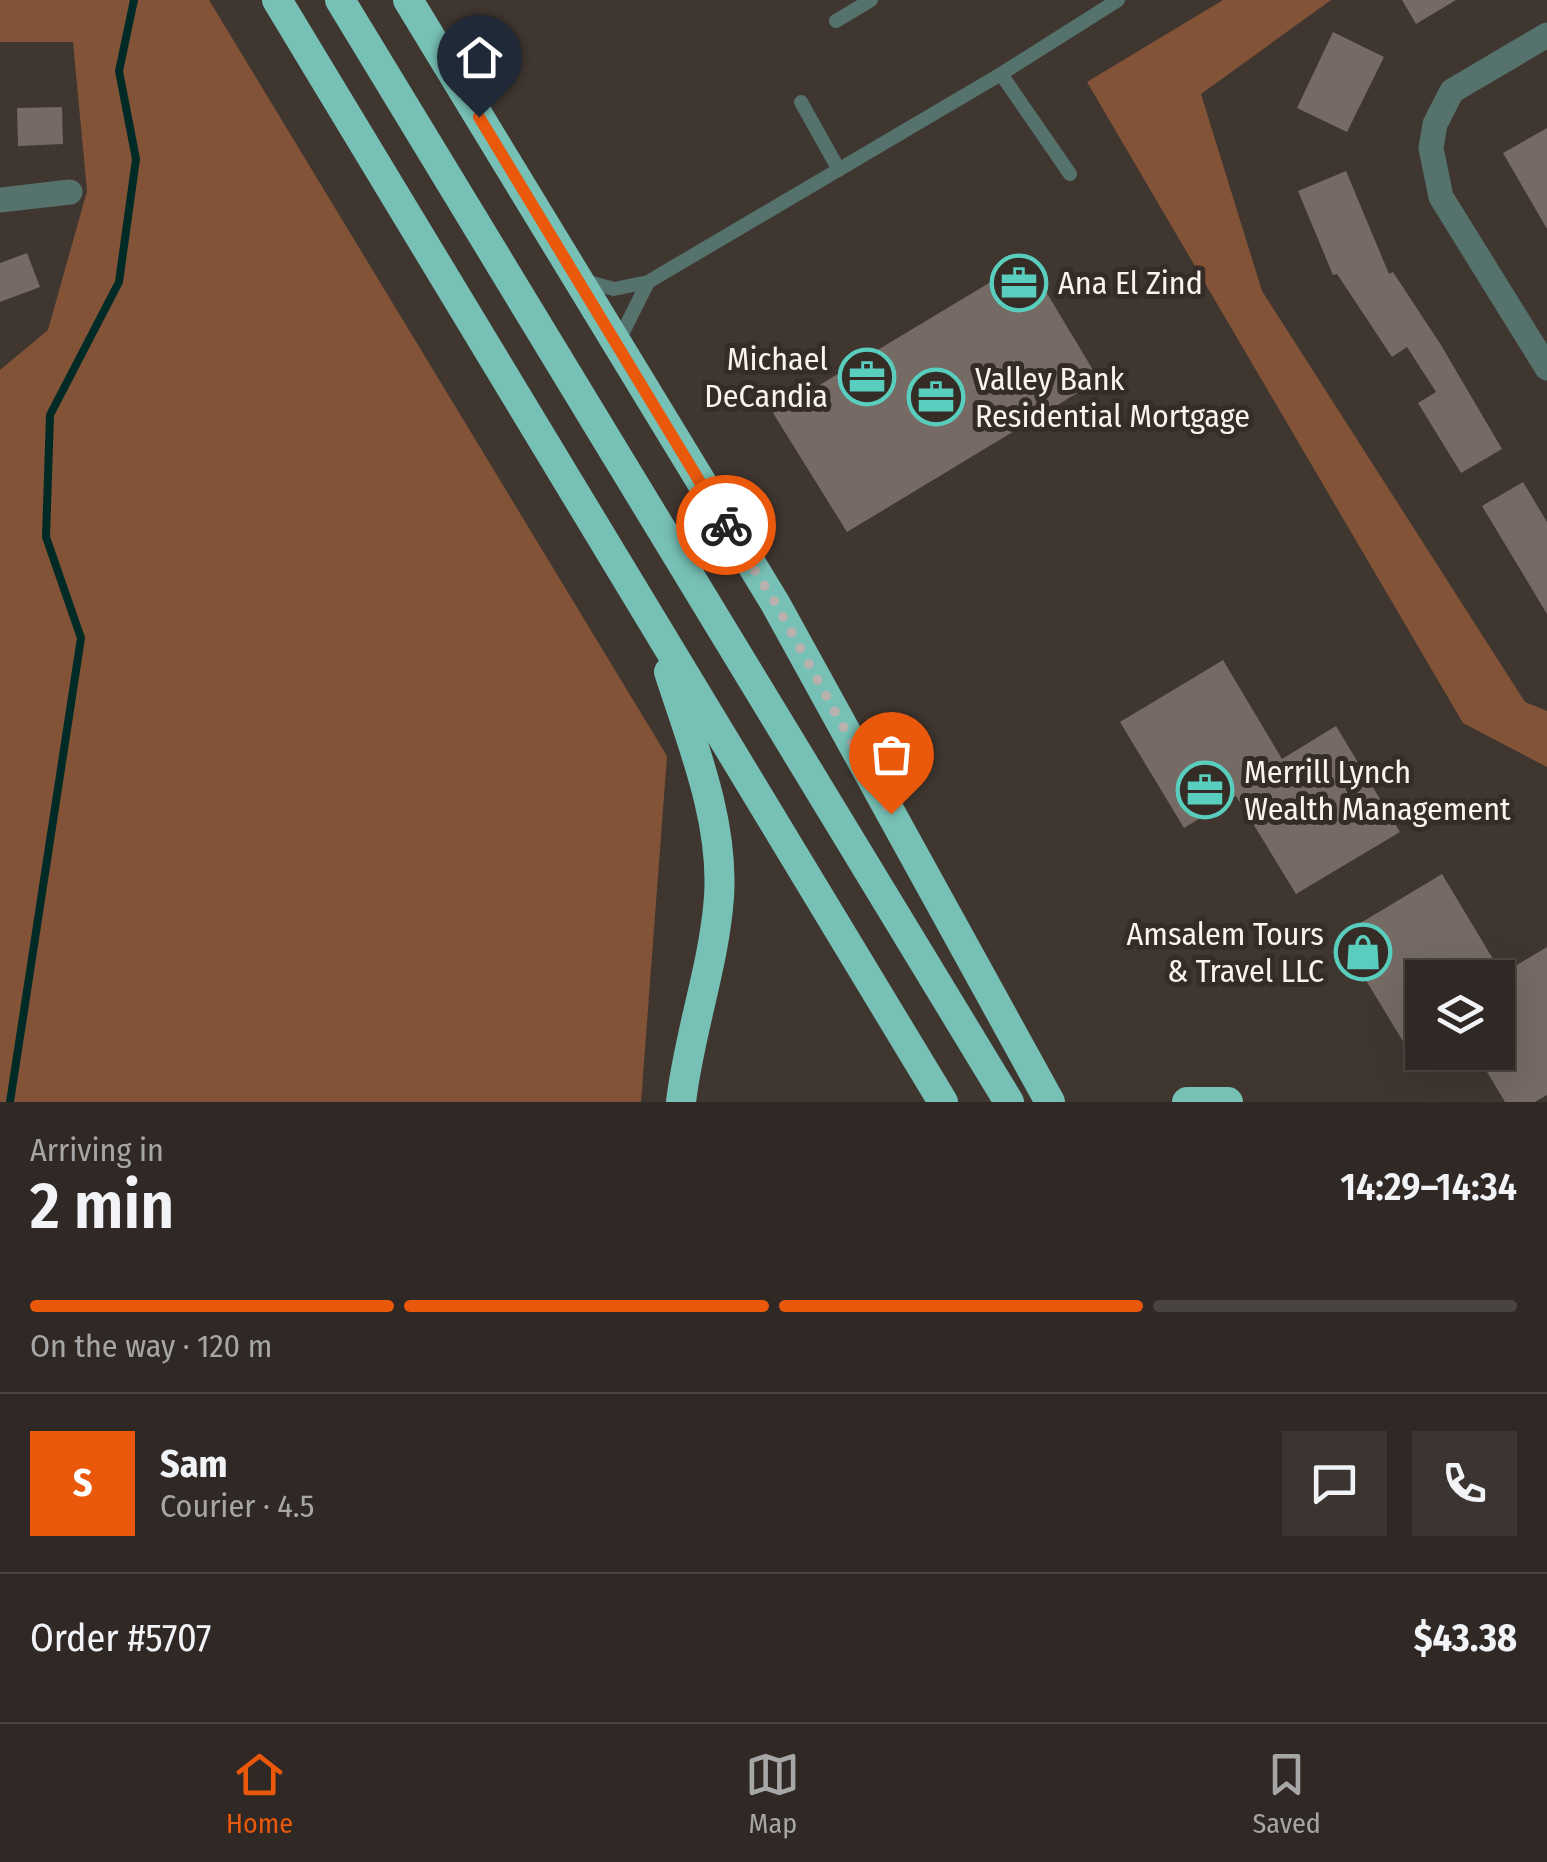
<!DOCTYPE html>
<meta charset="utf-8">
<style>
:root{--surface:#2f2824;--page:#3b3431;--text:#f1f3f6;--muted:#a7a6a6;--line:#4a4441;--accent:#ea580c}
body{margin:0;font-family:"Fira Sans Condensed",sans-serif;background:var(--page);color:var(--text);height:100vh;display:flex;flex-direction:column;font-size:38px;white-space:nowrap}
*{box-sizing:border-box;margin:0}
p{font-size:32px;color:var(--muted)}
.icon{flex:none;width:55px;height:55px;fill:none;stroke:currentColor;stroke-width:2;stroke-linecap:round;stroke-linejoin:round}
.map{position:relative;height:1102px;overflow:hidden}
.sheet{display:flex;flex-direction:column;background:var(--surface);flex:1}
.sheet>*{flex:none}
.tools{position:absolute;left:1405px;top:960px;display:grid;gap:20px}
.tools a{display:grid;place-items:center;width:110px;height:110px;border-radius:0px;background:var(--surface);box-shadow:0 10px 40px #0002,0 0 0 2px var(--line);font-size:50px}
.pin{position:absolute;display:grid;place-items:center;width:85px;height:85px;color:#fff;margin:-102px -42px;border-radius:50% 50% 50% 0;rotate:-45deg;box-shadow:0 0 10px #0007}
.pin .icon{rotate:45deg}
.courier{position:absolute;display:grid;place-items:center;width:100px;height:100px;margin:-50px;border:8px solid #ea580c;border-radius:50%;background:#fff;color:#222;box-shadow:0 2px 12px #0007}
.head em{font-style:normal;font-weight:600}
.head div{display:flex;flex-direction:column-reverse}
.head{display:flex;align-items:center;justify-content:space-between;height:170px;padding:0 30px}
h1{font-size:65px;font-weight:600;line-height:75px}
.bar{display:grid;grid-template-columns:repeat(4,1fr);gap:15px 10px;align-content:center;height:120px;padding:0 30px}
.bar i{height:12px;border-radius:8px;background:var(--line)}
.bar .selected{background:var(--accent)}
.bar p{grid-column:span 4}
.line{display:flex;align-items:center;gap:25px;padding:0 30px;border-top:2px solid var(--line)}
.line div{flex:1}
.round{display:grid;place-items:center;flex:none;width:105px;height:105px;border-radius:0px;background:var(--page)}
.tabs{display:flex;justify-content:space-around;align-items:center;height:140px;border-top:2px solid var(--line);background:var(--surface);font-size:28px;color:var(--muted)}
.tabs a{display:grid;justify-items:center;gap:5px}
.tabs .selected{color:var(--accent)}
.map>svg:first-child{display:block}
.forest{fill:#825337}
.lines{fill:none;stroke-linecap:round;stroke-linejoin:round}
.stream{stroke:#002a25;stroke-width:8}
.building{fill:#756a64}
.lane{stroke:#55726d;stroke-width:14}
.street{stroke:#55726d;stroke-width:25}
.highway{stroke:#77c0b5;stroke-width:30}
.done{stroke:#b9b1ad;stroke-width:10;stroke-dasharray:0 18}
.route{stroke:#ea580c;stroke-width:12}
.labels{text-anchor:middle;dominant-baseline:central;stroke-width:10;stroke-linejoin:round;paint-order:stroke}
.poi-label{font-size:32px;fill:#faf3f0;stroke:#352c26;text-anchor:start}
</style>
<div class="map">
<svg width="1547" height="1102" viewBox="0 0 1547 1102">
<rect width="100%" height="100%" fill="#3f3630"/>
<path class="forest" d="M0 0H209L667 756 641 1102H0V370L48 330 87 191 73 42H0Z
M1223 0H1331L1201 94 1262 291 1525 702 1547 711V767L1463 723 1087 82Z"/>
<g class="lines">
<path class="stream" d="M10 1102 81 638 46 537 50 415 119 282 136 159 119 71 134 0"/>
</g>
<path class="building" d="M1402 0H1456L1416 24Z
M1333 32 1384 57 1347 132 1297 108Z
M62 107 63 144 18 146 17 108Z
M1547 128V229L1503 153Z
M1346 171 1389 274 1393 272 1441 345 1502 449 1461 473 1418 403 1436 392 1407 347 1392 357 1337 274 1333 275 1298 191Z
M27 253 40 287 0 302V263Z
M1027 260 1099 380 847 532 773 413Z
M1523 482 1547 522V614L1482 506Z
M1223 660 1282 759 1336 726 1400 832 1296 894 1236 796 1184 828 1120 722Z
M1442 874 1502 974 1547 947V1095L1535 1102H1505L1475 1052H1498V978H1430L1422 965V1031L1404 1043 1339 936Z"/>
<g class="lines">
<path class="lane" d="M836 21 871 0
M801 102 839 170
M1070 174 1001 74 1118 0
M585 281 614 289 648 282 1001 74
M617 344 648 282"/>
<path class="street" d="M1547 35 1452 91 1435 124 1431 148 1441 197 1547 368
M0 200 70 192"/>
<path class="highway" d="M277 0 943 1102
M340 0 1009 1102
M408 0 775 603 1050 1102
M669 672C692 743 724 820 719 897 714 966 689 1033 681 1102
M1187 1102H1228"/>
</g>
<g class="lines">
<path class="done" d="M726 525 776 604 891 814"/>
<path class="route" d="M479 117 726 525"/>
</g>
<defs>
<g id="office-ring" transform="scale(2.875)"><circle r="9.5" fill="#352c26" stroke="#5acebe" stroke-width="1.5"/><path d="M-6-3h4V-5.5h4V-3h4V5H-6ZM-1-4.5V-3h2v-1.5ZM-6 0V1H6V0Z" fill="#5acebe"/></g>
<g id="shop-ring" transform="scale(2.875)"><circle r="9.5" fill="#352c26" stroke="#5acebe" stroke-width="1.5"/><path d="M-5-2.5h2.3a2.7 3.5 0 0 1 5.4 0H5L5.5 6h-11ZM-1.5-2.5h3a1.5 2.3 0 0 0-3 0Z" fill="#5acebe"/></g>
</defs>
<g fill-rule="evenodd">
<use href="#office-ring" x="1019" y="283"/>
<use href="#office-ring" x="867" y="377"/>
<use href="#office-ring" x="936" y="397"/>
<use href="#office-ring" x="1205" y="790"/>
<use href="#shop-ring" x="1363" y="952"/>
</g>
<g class="labels">
<g class="poi-label">
<text x="1058" y="283">Ana El Zind</text>
<text x="828" y="359" text-anchor="end">Michael<tspan x="828" dy="37">DeCandia</tspan></text>
<text x="975" y="379">Valley Bank<tspan x="975" dy="37">Residential Mortgage</tspan></text>
<text x="1244" y="772">Merrill Lynch<tspan x="1244" dy="37">Wealth Management</tspan></text>
<text x="1324" y="934" text-anchor="end">Amsalem Tours<tspan x="1324" dy="37">&amp; Travel LLC</tspan></text>
</g>
</g>
</svg>
<div class="tools">
<a><svg class="icon" aria-label="layers" viewBox="0 0 24 24"><path d="M12 4l9 5-9 5-9-5zM3 14l9 5 9-5"/></svg></a>
</div>
<div class="pin" style="left:891px;top:814px;background:#ea580c"><svg class="icon" aria-label="bag" viewBox="0 0 24 24"><path d="M5 8h14l-1 12H6zM9 8a3 3 0 0 1 6 0"/></svg></div>
<div class="pin" style="left:479px;top:117px;background:#1f2937"><svg class="icon" aria-label="home" viewBox="0 0 24 24"><path d="M3 11l9-7 9 7M6 9v11h12V9"/></svg></div>
<div class="courier" style="left:726px;top:525px"><svg class="icon" aria-label="bike" viewBox="0 0 24 24"><circle cx="6" cy="16" r="4"/><circle cx="18" cy="16" r="4"/><path d="M6 16l4-8h5l3 8M10 8l3 8H6M13 5h3"/></svg></div>
</div>
<section class="sheet">
<div class="head"><div><h1>2 min</h1><p>Arriving in</p></div><em>14:29–14:34</em></div>
<div class="bar"><i class="selected"></i><i class="selected"></i><i class="selected"></i><i></i><p>On the way · 120 m</p></div>
<div class="line" style="height:180px"><b class="round" style="background:var(--accent);color:#fff">S</b><div><b>Sam</b><p>Courier · 4.5</p></div><a class="round"><svg class="icon" aria-label="chat" viewBox="0 0 24 24"><path d="M4 5h16v11H9l-5 4z"/></svg></a><a class="round"><svg class="icon" aria-label="phone" viewBox="0 0 24 24"><path d="M5 4h4l2 5-3 2q2 4 5 5l2-3 5 2v4C11 20 4 13 5 4z"/></svg></a></div>
<div class="line" style="height:130px"><div>Order #5707</div><b>$43.38</b></div>
</section>
<nav class="tabs">
<a class="selected"><svg class="icon" aria-label="home" viewBox="0 0 24 24"><path d="M3 11l9-7 9 7M6 9v11h12V9"/></svg>Home</a>
<a><svg class="icon" aria-label="map" viewBox="0 0 24 24"><path d="M3 6l6-2 6 2 6-2v14l-6 2-6-2-6 2zM9 4v14M15 6v14"/></svg>Map</a>
<a><svg class="icon" aria-label="saved" viewBox="0 0 24 24"><path d="M7 4h10v16l-5-4-5 4z"/></svg>Saved</a>
</nav>
